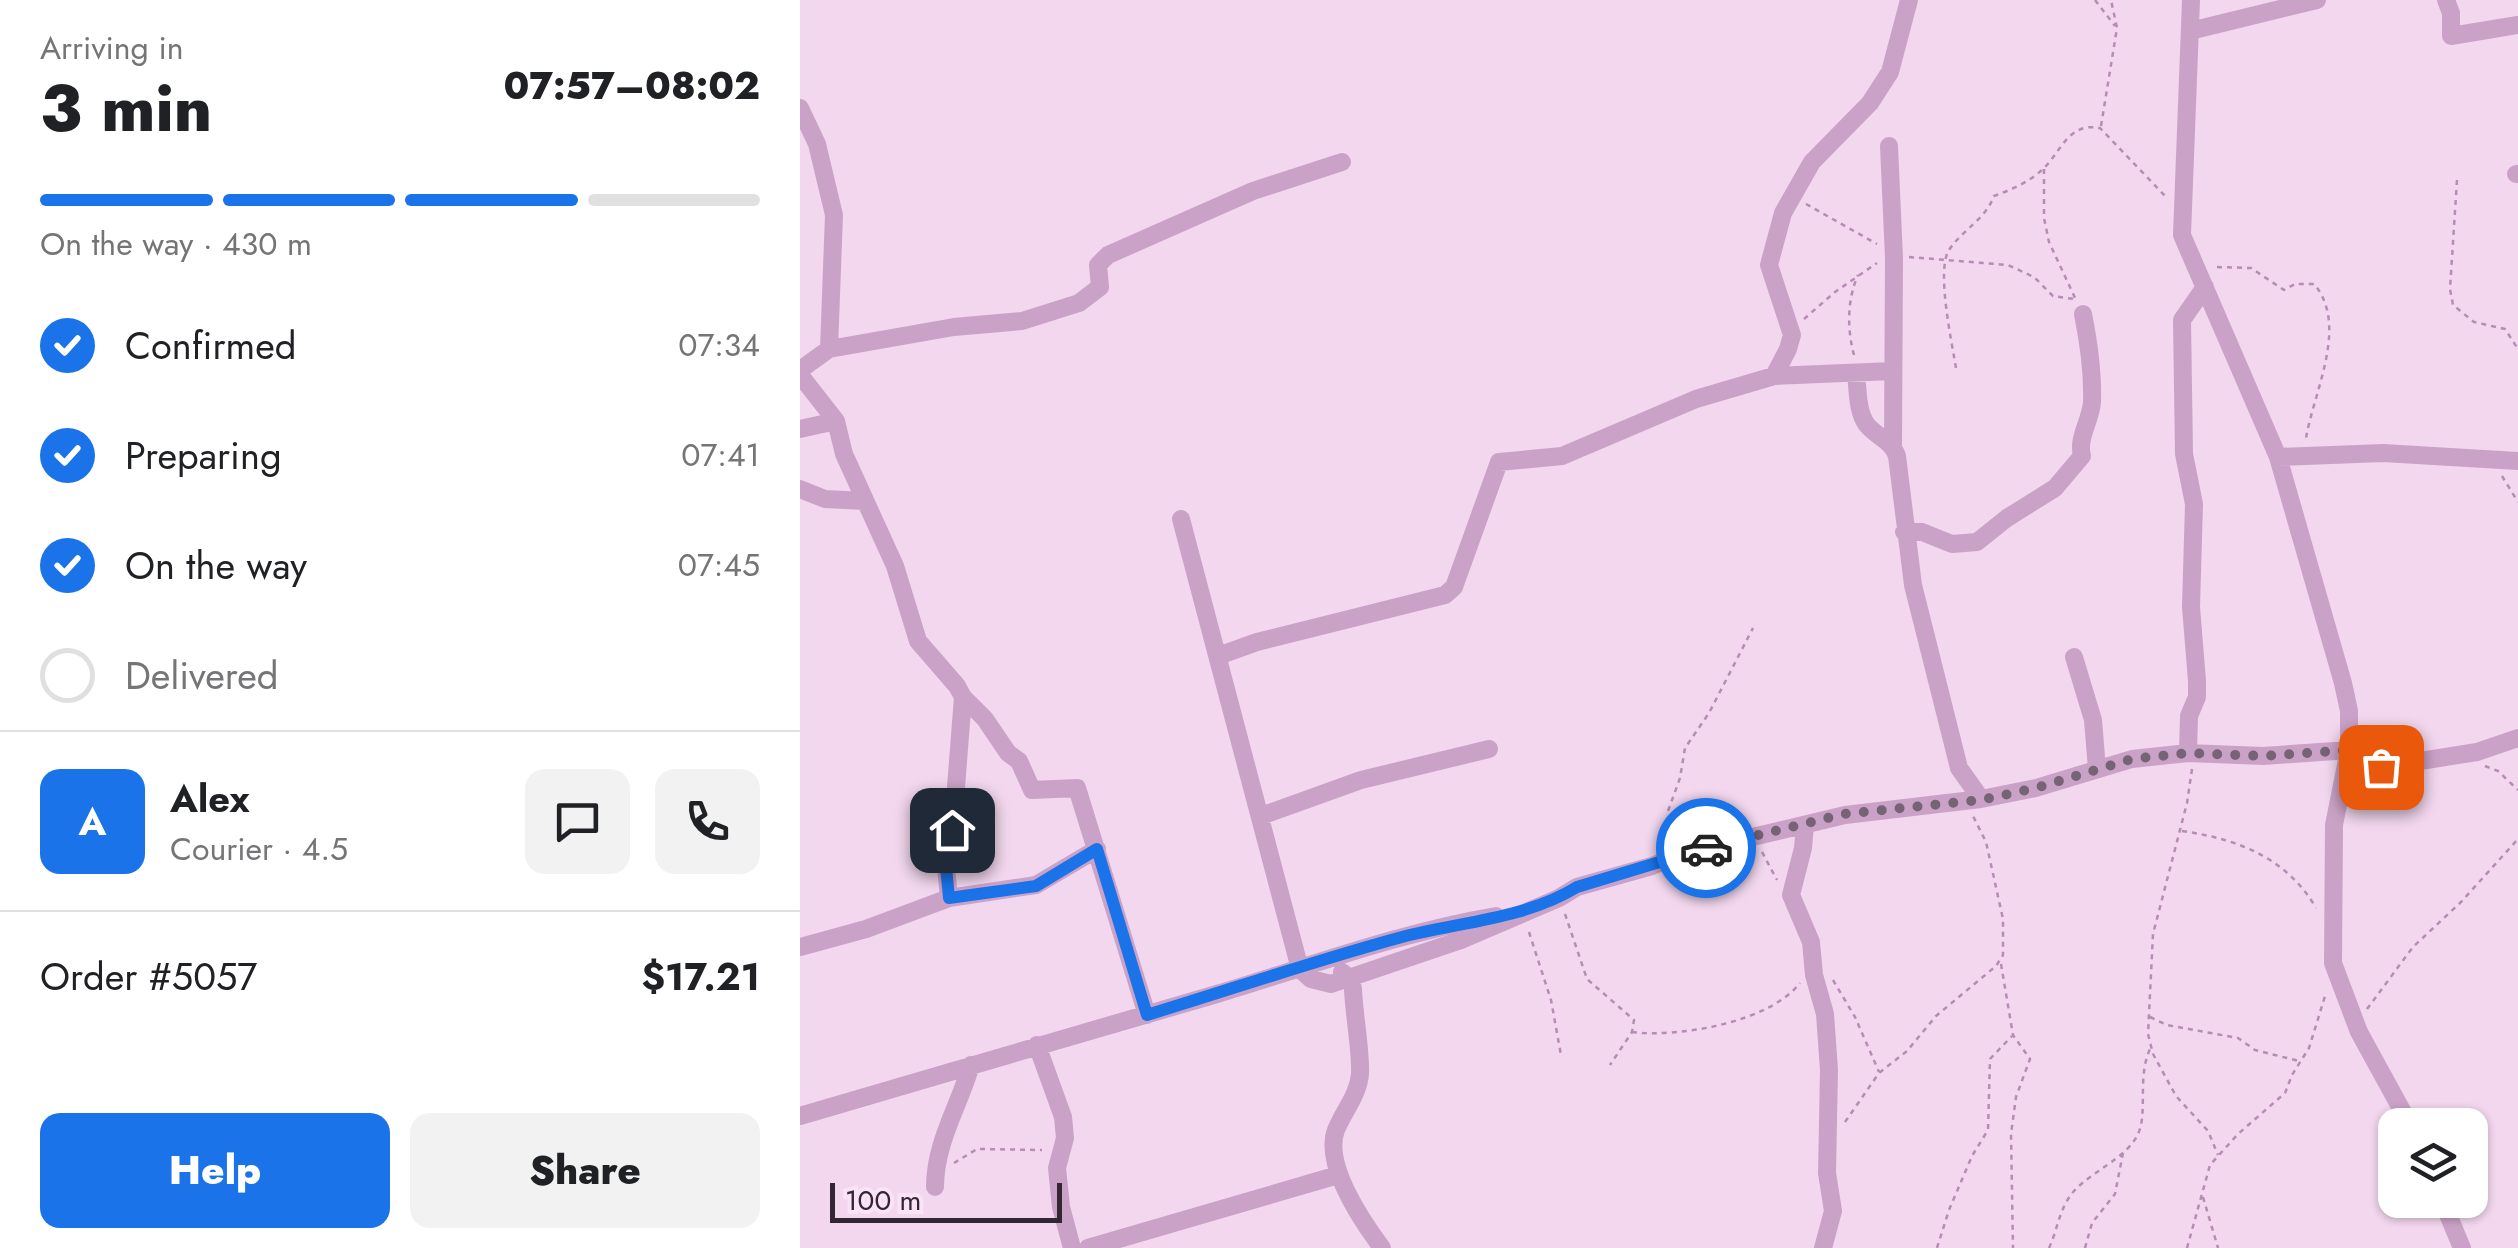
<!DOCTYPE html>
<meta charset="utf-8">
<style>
:root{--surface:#fff;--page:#f2f2f2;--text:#202124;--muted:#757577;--line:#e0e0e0;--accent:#1a73e8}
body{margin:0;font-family:Jost,sans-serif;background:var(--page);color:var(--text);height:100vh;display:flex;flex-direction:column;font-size:38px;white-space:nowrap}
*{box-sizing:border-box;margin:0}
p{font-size:32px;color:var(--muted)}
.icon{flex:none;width:55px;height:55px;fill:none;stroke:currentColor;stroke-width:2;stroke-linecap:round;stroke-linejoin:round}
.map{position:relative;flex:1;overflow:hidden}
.panel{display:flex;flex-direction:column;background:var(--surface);width:800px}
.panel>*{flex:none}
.buttons{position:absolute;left:1578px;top:1108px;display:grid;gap:20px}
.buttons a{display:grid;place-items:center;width:110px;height:110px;border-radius:20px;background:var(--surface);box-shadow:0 2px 8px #0004;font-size:50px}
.scale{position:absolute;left:30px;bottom:25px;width:232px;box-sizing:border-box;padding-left:10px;border:5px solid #342535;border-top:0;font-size:28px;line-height:35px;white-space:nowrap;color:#342535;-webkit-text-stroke:8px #fae3f6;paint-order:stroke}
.pin{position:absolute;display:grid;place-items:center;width:85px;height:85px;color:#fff;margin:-42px;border-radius:20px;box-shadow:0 5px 15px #0006}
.courier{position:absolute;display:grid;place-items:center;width:100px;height:100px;margin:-50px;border:8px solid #1a73e8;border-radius:50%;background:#fff;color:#222;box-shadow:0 2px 12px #0007}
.summary em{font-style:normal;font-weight:800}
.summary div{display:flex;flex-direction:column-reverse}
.summary{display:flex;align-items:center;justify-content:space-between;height:170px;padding:0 40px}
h1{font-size:65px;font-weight:800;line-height:75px}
.bar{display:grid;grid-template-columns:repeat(4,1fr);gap:15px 10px;align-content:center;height:120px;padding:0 40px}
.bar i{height:12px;border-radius:8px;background:var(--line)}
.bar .selected{background:var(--accent)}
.bar p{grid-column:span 4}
.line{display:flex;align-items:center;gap:25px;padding:0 40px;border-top:2px solid var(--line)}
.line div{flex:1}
.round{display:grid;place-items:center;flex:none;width:105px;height:105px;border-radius:20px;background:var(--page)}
ol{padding:0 40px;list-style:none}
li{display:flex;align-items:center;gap:30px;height:110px}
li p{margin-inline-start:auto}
li .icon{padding:10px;border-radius:50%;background:var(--accent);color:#fff;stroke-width:4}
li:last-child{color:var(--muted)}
li i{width:55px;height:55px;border:5px solid var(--line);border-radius:50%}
.button{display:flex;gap:20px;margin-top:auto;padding:20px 40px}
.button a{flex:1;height:115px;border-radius:20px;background:var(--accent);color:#fff;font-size:40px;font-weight:800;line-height:115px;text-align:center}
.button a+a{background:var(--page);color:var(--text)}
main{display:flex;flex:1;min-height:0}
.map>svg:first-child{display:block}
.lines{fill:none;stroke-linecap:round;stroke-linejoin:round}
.path{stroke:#b78cb4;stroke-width:2.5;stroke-dasharray:5 5;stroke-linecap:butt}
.minor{stroke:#cba2c7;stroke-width:18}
.done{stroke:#766376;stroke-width:10;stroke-dasharray:0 18}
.route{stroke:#1a73e8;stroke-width:12}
</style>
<main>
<section class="panel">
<div class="summary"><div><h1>3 min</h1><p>Arriving in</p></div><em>07:57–08:02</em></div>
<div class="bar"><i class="selected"></i><i class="selected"></i><i class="selected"></i><i></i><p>On the way · 430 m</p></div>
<ol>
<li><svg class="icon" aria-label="check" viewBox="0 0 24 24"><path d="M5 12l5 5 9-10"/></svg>Confirmed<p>07:34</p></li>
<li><svg class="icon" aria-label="check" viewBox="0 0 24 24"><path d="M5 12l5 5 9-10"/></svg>Preparing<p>07:41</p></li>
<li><svg class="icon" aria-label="check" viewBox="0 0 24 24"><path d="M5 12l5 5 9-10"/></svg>On the way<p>07:45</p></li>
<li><i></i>Delivered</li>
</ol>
<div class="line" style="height:180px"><b class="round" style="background:var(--accent);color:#fff">A</b><div><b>Alex</b><p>Courier · 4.5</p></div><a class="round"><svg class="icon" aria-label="chat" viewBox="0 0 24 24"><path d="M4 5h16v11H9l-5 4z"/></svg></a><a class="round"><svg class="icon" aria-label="phone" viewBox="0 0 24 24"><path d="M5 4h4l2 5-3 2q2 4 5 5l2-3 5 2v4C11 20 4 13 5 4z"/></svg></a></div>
<div class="line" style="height:130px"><div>Order #5057</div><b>$17.21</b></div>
<div class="button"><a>Help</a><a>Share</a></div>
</section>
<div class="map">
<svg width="1718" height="1248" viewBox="0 0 1718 1248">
<rect width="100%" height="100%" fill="#f2d7ee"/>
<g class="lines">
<path class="path" d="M1295 0 1315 26
M1301 126 1317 28 1311 0
M1244 169V218L1249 242 1276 300
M1657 180 1650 289 1653 305 1674 322 1705 329 1718 349
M1006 204 1077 244
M1109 257 1208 265 1234 277 1253 296 1274 299
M1417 267 1451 268 1484 290 1495 284H1514C1549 325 1514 391 1506 438
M1004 319 1035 292 1077 263
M1054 355C1047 329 1047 300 1058 275
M1156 368C1152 343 1136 270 1149 250 1163 229 1185 220 1194 196 1211 190 1231 181 1244 168 1262 150 1269 122 1300 128L1367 198
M1702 476 1718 502
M1685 766 1698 771 1718 790
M1392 769 1387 803 1353 934 1348 1034 1353 1054 1376 1096 1408 1131 1418 1155
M1382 831C1438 839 1487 858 1516 908
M875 840 868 811 880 778 885 748 909 713 953 628
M962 852 977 880
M765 914 787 979 834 1020 832 1032 810 1065
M729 932 751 1000 761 1055
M1201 964 1213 1035 1230 1059 1216 1097 1211 1134 1213 1248
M1033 980 1055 1017 1079 1072
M1567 1009 1613 947 1661 902 1718 839
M1350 1017 1367 1025 1438 1038 1455 1050 1499 1061
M832 1032C879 1038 970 1022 1000 983
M1045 1122 1079 1073 1107 1051 1136 1016 1196 966 1203 955V919L1186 842 1173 816
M154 1163 177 1149 242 1150
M1403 1197 1418 1248
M1137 1248 1149 1210 1172 1156 1188 1130 1190 1059 1212 1036
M1249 1248C1258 1229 1259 1208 1274 1191 1292 1171 1327 1158 1338 1134 1348 1113 1337 1077 1350 1049
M1285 1248 1292 1223 1315 1194 1323 1153
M1387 1248 1410 1165 1438 1134 1485 1093 1492 1075 1509 1048 1526 993"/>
<path class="minor" d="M1391 0 1382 235 1478 457 1543 683 1549 711V750L1534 825 1533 963 1559 1032 1610 1125
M1646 0 1651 13V36L1718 25
M1390 31 1517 0
M0 108 17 144 34 215 29 349
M1089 146 1094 258 1093 445
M1716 174H1718
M0 370 29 349 154 327 222 321 279 303 300 287 298 265 308 255 453 191 542 162
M1056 374C1058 390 1057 412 1067 425 1077 437 1091 440 1097 456L1113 585 1159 768 1181 799
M0 375 36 421 44 454 95 566 118 641 157 686 163 697 185 719 208 753 219 761 232 790 277 788 347 1015
M974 376 988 349 992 335 969 265 983 213 1012 162 1070 103 1090 72 1109 0
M0 429 36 421
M1478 457 1583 453 1718 461
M0 489 25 499 65 501
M381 519 500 969 511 979 531 984 661 940 759 898 777 887 852 866 881 854 1045 815 1181 799 1236 788 1332 759 1388 753 1463 756 1549 750
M1104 532H1122L1152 544 1177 542 1207 518 1255 488 1282 456C1277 438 1291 420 1292 402 1293 371 1289 344 1283 314
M418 656 457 642 645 595 654 587 699 462 762 456 896 399 974 376 1093 371
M1274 657 1293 720 1297 769
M1388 753 1389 716 1397 697V681L1391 607 1394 504 1384 454 1382 320 1405 287
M1545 773 1677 752 1718 738
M461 816 561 780 689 749
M1005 825 1003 848 991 895 1011 942 1014 975 1025 1014 1029 1070 1027 1173 1033 1211 1023 1248
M149 898 146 867 155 800 163 697
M0 947 66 929 149 898 236 885 297 849
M542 972 551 980 553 989C554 1015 561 1050 560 1074 558 1096 544 1110 536 1130 523 1164 562 1221 582 1248
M237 1045 263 1117 265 1138 257 1168 261 1207 272 1248
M0 1116C139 1074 278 1035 417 994 510 966 601 932 696 916
M135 1187C135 1143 159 1106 171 1065
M1642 1200 1662 1248
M288 1248 538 1175"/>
</g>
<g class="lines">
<path class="done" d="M906 848 1044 814 1181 800 1236 788 1332 759 1388 753 1463 756 1549 750 1545 773 1581 767"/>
<path class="route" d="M152 830 146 867 149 898 236 886 297 849 347 1015C432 989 517 960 602 937 660 922 725 919 777 887L906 848"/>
</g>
</svg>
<div class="buttons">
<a><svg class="icon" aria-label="layers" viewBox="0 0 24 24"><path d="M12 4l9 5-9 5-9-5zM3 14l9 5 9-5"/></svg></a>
</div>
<div class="scale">100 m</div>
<div class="pin" style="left:1581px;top:767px;background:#ea580c"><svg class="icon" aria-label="bag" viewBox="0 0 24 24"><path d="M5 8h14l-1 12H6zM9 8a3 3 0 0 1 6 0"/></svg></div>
<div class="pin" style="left:152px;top:830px;background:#1f2937"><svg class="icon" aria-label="home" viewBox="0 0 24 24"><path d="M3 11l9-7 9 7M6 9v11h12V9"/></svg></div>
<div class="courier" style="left:906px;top:848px"><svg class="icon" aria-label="car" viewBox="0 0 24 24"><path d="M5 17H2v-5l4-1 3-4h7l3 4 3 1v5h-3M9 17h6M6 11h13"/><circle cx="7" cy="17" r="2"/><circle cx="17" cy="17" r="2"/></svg></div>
</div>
</main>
